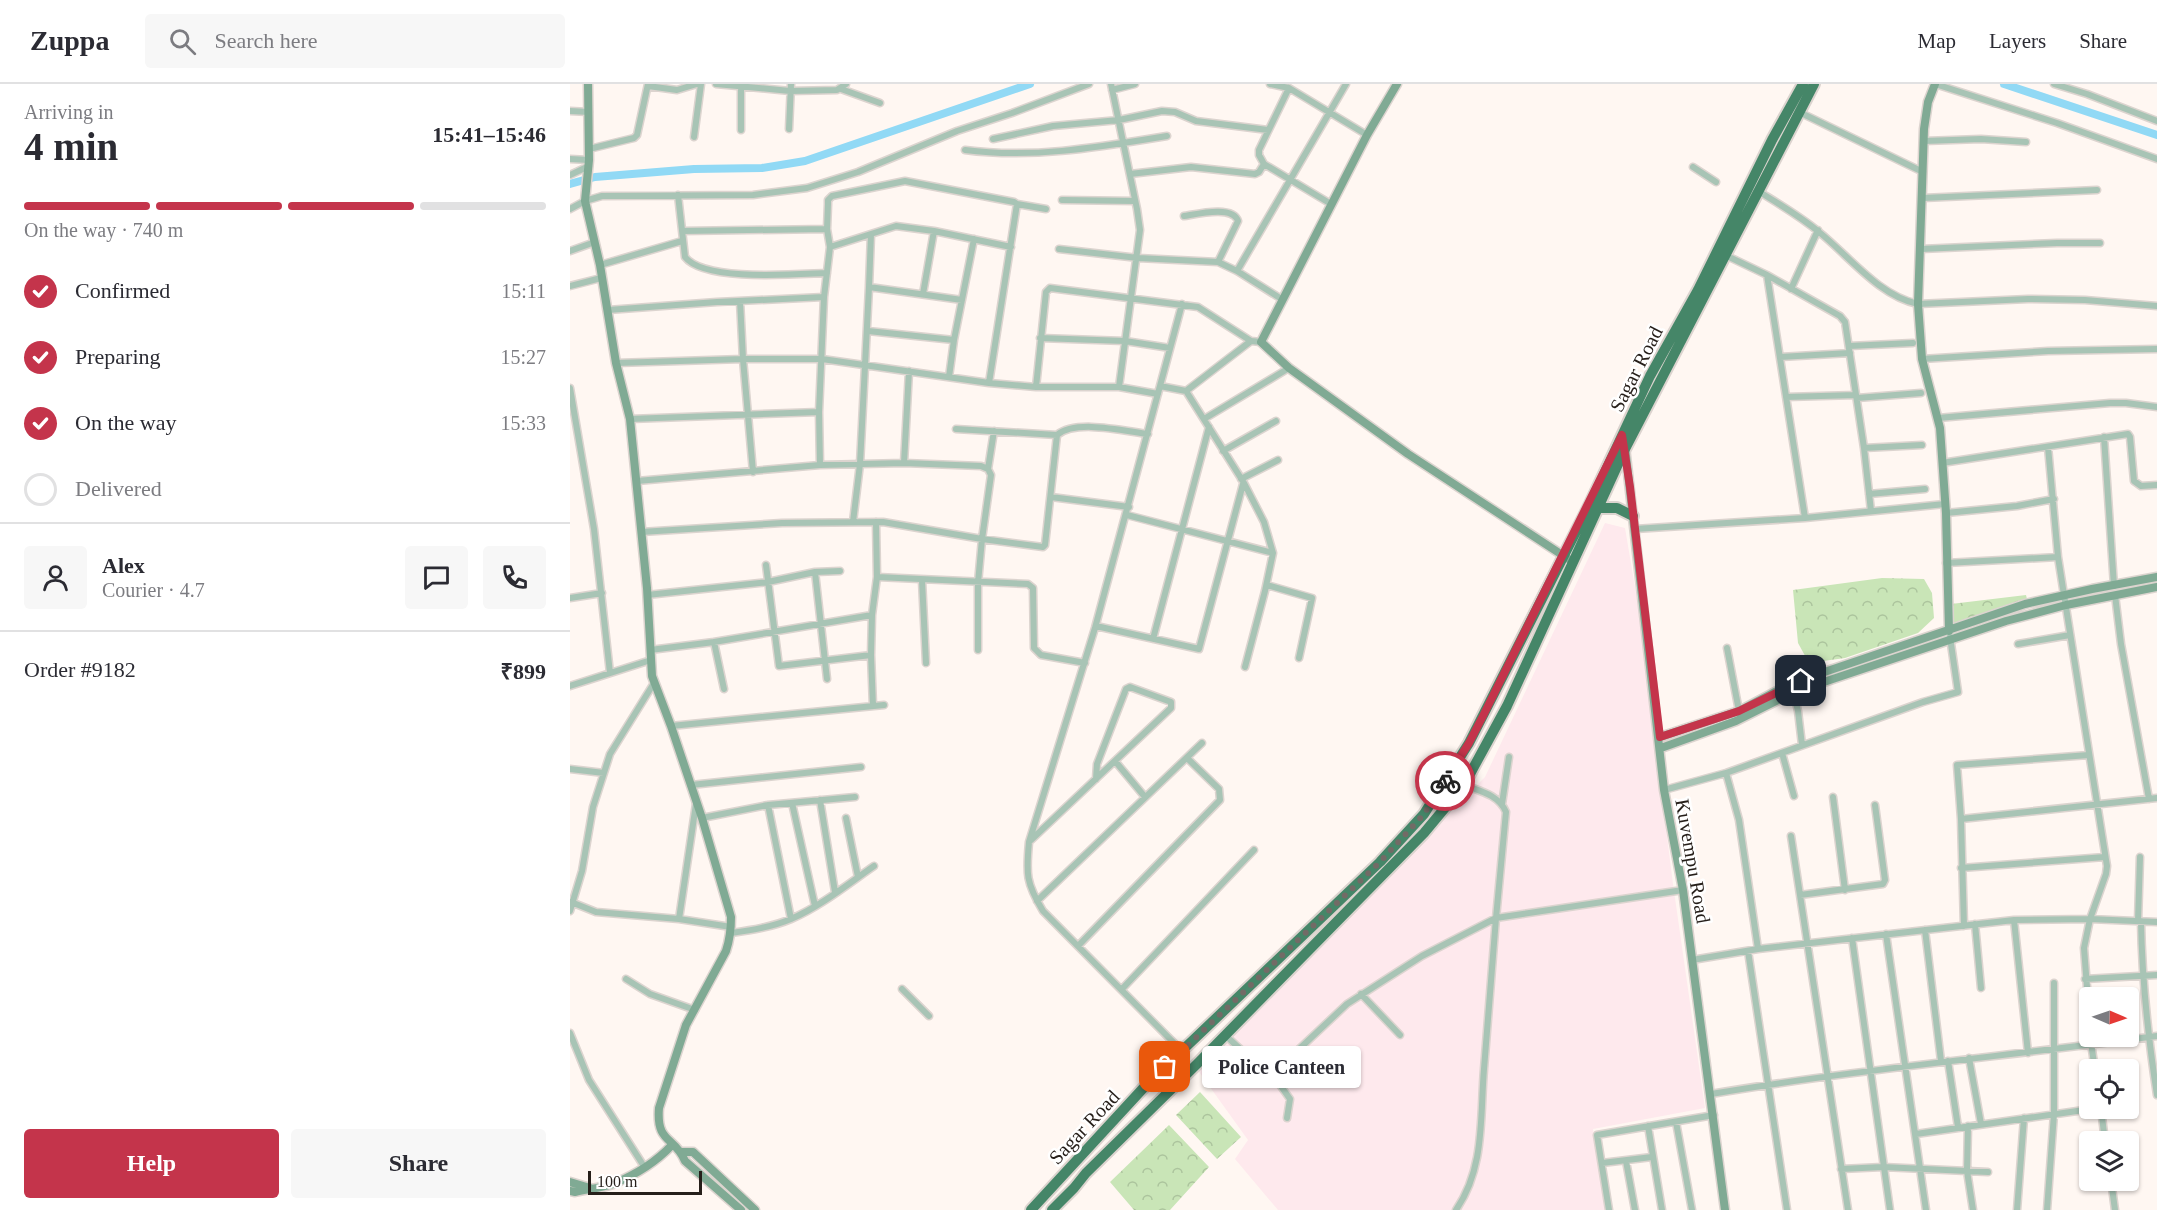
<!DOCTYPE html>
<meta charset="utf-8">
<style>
:root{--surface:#fff;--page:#f7f7f7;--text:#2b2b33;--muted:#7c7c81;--line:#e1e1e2;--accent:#c4344b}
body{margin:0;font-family:"Times New Roman",serif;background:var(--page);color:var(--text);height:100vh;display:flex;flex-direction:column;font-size:22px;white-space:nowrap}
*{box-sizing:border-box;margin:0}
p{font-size:20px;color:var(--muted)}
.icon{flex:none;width:33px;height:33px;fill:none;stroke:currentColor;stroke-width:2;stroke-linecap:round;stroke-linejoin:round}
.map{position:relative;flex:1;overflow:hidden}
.drawer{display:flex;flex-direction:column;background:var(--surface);width:570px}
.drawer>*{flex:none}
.needle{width:39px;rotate:92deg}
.controls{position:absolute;left:1509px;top:903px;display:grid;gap:12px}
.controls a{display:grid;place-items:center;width:60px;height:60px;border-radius:6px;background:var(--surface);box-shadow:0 2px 4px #0004;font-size:30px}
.scale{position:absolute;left:18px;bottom:15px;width:114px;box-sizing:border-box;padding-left:6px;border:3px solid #261f1a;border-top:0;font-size:16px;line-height:21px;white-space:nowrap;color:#261f1a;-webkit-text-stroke:4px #fff;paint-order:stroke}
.pin{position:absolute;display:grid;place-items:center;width:51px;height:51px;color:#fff;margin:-26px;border-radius:12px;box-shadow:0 3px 9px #0006}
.courier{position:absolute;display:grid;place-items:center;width:60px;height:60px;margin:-30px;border:4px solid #c4344b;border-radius:50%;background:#fff;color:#222;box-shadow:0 2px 8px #0007}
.bubble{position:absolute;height:42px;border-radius:6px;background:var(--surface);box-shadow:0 2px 4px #0004;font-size:20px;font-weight:700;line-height:42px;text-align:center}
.overview em{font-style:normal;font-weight:700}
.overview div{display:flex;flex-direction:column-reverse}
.overview{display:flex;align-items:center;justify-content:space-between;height:102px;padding:0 24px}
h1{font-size:39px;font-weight:700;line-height:45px}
.bar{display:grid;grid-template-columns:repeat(4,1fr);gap:9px 6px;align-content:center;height:72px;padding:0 24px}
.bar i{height:8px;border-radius:4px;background:var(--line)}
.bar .selected{background:var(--accent)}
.bar p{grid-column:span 4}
.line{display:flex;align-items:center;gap:15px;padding:0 24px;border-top:2px solid var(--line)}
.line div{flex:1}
.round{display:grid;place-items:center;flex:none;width:63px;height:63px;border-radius:6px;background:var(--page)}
ol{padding:0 24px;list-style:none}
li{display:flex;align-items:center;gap:18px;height:66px}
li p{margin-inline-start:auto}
li .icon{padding:6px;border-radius:50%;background:var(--accent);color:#fff;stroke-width:4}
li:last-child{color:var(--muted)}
li i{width:33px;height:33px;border:3px solid var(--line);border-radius:50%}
.action{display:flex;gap:12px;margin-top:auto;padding:12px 24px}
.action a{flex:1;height:69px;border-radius:6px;background:var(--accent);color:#fff;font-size:24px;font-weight:700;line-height:69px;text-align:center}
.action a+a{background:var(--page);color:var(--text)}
header{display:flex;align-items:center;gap:36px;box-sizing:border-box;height:84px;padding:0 30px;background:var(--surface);border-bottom:2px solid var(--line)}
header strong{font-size:28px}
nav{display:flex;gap:33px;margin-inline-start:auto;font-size:21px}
.search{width:420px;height:54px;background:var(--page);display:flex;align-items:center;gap:15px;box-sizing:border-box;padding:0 21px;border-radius:6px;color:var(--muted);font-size:22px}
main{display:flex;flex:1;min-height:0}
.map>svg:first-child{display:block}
.medical{fill:#fee9ed}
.forest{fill:url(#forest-crowns)}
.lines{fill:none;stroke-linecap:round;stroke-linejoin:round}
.canal{stroke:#91d9f5;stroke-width:8}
.street-casing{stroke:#dcd4cf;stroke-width:9}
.secondary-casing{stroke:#dcd4cf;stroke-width:11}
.highway-casing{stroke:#dcd4cf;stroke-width:14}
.street{stroke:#a8c4b5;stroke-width:6}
.secondary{stroke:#80aa94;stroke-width:8}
.highway{stroke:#458668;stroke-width:10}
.done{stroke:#726b66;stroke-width:6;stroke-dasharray:0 10.8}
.route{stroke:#c4344b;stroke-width:8}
.labels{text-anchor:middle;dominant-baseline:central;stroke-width:5;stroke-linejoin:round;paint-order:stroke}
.street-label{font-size:20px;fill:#261f1a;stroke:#fff}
</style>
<header>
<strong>Zuppa</strong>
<div class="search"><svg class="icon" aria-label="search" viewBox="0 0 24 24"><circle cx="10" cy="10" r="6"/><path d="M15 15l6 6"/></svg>Search here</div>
<nav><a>Map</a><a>Layers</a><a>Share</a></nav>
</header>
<main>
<section class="drawer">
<div class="overview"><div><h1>4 min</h1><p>Arriving in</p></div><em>15:41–15:46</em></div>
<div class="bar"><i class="selected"></i><i class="selected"></i><i class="selected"></i><i></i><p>On the way · 740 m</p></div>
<ol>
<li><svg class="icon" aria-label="check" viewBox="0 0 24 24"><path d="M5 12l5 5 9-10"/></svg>Confirmed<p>15:11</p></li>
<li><svg class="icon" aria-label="check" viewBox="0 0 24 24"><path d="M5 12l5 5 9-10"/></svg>Preparing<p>15:27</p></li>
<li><svg class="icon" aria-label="check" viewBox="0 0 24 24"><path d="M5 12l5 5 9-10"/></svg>On the way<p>15:33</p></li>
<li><i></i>Delivered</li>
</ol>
<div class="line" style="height:108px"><a class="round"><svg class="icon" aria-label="person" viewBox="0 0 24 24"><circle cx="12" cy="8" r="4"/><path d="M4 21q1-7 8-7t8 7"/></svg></a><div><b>Alex</b><p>Courier · 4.7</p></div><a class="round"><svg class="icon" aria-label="chat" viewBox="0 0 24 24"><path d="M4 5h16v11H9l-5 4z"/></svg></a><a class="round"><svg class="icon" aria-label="phone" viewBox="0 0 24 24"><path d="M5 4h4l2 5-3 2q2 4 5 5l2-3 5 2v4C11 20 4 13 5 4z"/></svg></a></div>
<div class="line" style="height:78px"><div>Order #9182</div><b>₹899</b></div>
<div class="action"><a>Help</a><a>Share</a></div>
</section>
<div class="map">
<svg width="1587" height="1126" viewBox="0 0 1587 1126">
<defs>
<pattern id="forest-crowns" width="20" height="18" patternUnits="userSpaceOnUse" patternTransform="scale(1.5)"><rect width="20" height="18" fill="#c9e5b7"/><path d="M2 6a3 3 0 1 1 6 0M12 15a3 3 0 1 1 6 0" fill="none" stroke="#acc49d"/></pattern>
</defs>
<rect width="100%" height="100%" fill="#fff7f2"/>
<path class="medical" d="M1035 439 1055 444 1068 521 1103 800 1135 1024 1023 1045 1036 1126H708L665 1075 678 1056 627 985 915 693Z"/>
<path class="forest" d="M1312 494 1354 495 1362 509 1364 534 1348 549 1275 574 1239 579 1228 559 1223 506Z
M1456 511 1457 515 1382 541 1381 520Z
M630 1008 671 1053 647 1075 606 1031Z
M599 1041 639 1083 600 1126H564L540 1098Z"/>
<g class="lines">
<path class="canal" d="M1434 0 1587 51
M0 100 25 93 124 85 192 84 235 77 460 0"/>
<g class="street-casing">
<path id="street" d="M146 0 220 7 267 6 276 0
M541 0 567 125 570 146 549 303
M700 0 719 4 797 51
M1365 0 1487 39 1587 75
M1484 0 1517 10 1587 37
M78 2 107 6 127 0
M271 5 310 19
M542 6 565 0
M0 27 19 28
M1229 28 1353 88
M219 45 221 0
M171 46V1
M124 53 131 0
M423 55 483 42 549 36 592 27 605 28 626 37 698 46
M1354 57 1411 55 1456 58
M19 65 64 54 67 51 78 0
M395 66C462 75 530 63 597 52
M0 75 19 76
M694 80 761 120
M1123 83 1146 98
M560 90 621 83 685 90 689 88 694 80 689 71V66L719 4
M0 91 19 82
M1188 107C1209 120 1230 132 1249 148 1279 172 1309 212 1348 220L1458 215 1515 216 1587 222
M108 111 115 173C134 198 227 190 257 189
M1353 114 1527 106
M492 116 565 117
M447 120 476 125
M0 125 15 117 32 112 183 111 237 104 288 88 387 47 442 29 519 0
M614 132C627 130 663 121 668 137L648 178
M112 147 257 145
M260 163 326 142 364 147 441 163
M489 165 568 174 648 178 667 187 713 216
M1351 165 1487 159H1530
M0 167 25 158
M1155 171 1197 191 1270 232 1275 238 1294 364 1301 427
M30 181 112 157
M667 187 776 0
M1197 191 1235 434
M0 202 31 194
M299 203 301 150
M1221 205 1248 146
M353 210 364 147
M170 217 173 275 183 388
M612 220 525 544 459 758C456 790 456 799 473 827L612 967
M38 226 147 218 254 213
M298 247 384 256
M470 254 555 257 600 264
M1279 262 1343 259
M1210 273 1280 269
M1352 275 1478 267 1587 265
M46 279 173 275H252L419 299 466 303H549L588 310
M379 293 384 256 404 155
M590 302 616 307 681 257
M466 303 476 208 480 204 628 223 681 257 691 258
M0 304 24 445 40 589
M616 307 674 399 694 438 703 469 695 507 675 583
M1216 313 1286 311
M1287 314 1351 309
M1368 334 1540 319H1556L1587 323
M60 335 249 328
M634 335 719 284
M487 351C506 335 554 347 578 350
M1534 353 1544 502
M1478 363 1488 473 1537 782 1536 790 1520 835 1514 864 1520 942
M1294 364 1352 361
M653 367 706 337
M334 379 339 287
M1372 379 1558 350 1560 353 1564 397 1571 402 1587 401
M250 381 249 328 254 213 260 163 257 145 258 120V116L262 112 335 97 444 118 447 120 419 299
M671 395 708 376
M67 397 250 381 334 379 411 382 418 385
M1299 410 1355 405
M481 413 559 423
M1376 429 1447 422 1484 415
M557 431 703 469
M283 438 290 380 299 203 392 216
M1065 445 1235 434 1375 420
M71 448 212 439 313 438 412 455 473 463 475 461 487 351 386 345
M1376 479 1488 473
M196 481 209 582 301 571
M245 488 257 595
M307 493 458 500 463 504 464 564 471 571 515 579
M352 496 356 579
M697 501 742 514 729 574
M77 511 198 498 245 488 270 487
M1545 511 1551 560 1579 715
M0 514 32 509
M526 542 629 565 673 400
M583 555 639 343
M144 558 154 605
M1448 560 1500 551
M1157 564 1169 627
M80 566 144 558 302 531
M408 566V499L412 455 421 391 418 385 424 347
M0 602 81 576
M1223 606 1228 627 1232 661
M303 622 301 571 302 531 307 493 306 438
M101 642 314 621
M1212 669 1224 712
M545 677 575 713
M0 685 34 689
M1156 689 1169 736 1188 865
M121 701 291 683
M1094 706 1156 689 1353 618 1388 608 1380 553
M1263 713 1275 806
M250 716 265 808
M222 719 245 822
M932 720 939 673
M198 721 221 835
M132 734 198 721 285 713
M276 734 288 793
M1391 735 1587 714
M1221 752 1278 1126
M461 756 601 624V618L560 603 556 605 527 680 526 695
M1391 784 1535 773
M1230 811 1313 800 1315 796 1305 721
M467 817 632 659
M1 818 26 828 109 835 161 843
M0 827 12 787 23 723 40 670 84 599
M109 835 126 720
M1444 836 1458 969
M1568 837 1570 773
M1571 837C1572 896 1578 953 1587 1011
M1405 840 1411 904
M1394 842 1391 735 1387 681 1519 671
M1355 846 1371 977
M161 849C182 846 202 843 221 835 251 822 278 800 304 782
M1316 850 1356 1126
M1282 854 1320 1126
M508 862 650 716 649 705 617 674
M1178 867 1217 1126
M1122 876 1188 865 1444 836 1520 835 1587 838
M56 895 80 910 125 926
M1515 895 1587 891
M332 905 359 932
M552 905 684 766
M791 910 830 951
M0 949 19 996 75 1084
M655 951 692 985 701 988 710 983 777 920 852 872 926 834 936 728C929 711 910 707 894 701
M1520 952 1525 986
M1399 974 1411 1040
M1378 977 1388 1043
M701 988 720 1015 717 1034
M1141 1010C1289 985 1439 972 1587 952
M1531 1024 1535 1058
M1106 1038 1122 1126
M1078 1042 1092 1126
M1398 1042 1397 1087 1403 1126
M1346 1050 1528 1024
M1056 1077 1065 1126
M1032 1079 1082 1073
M1271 1085 1313 1083 1418 1088
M1541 1096 1545 1126
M886 1126C915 1084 910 1034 914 985 918 935 922 885 926 834L1113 806
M1039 1126 1027 1051 1144 1031
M1447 1126 1454 1034
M1477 1126 1484 1030V899"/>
</g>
<g class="secondary-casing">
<path id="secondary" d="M18 0 19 76 15 117 30 181 46 279 60 335 77 504 82 592 101 642 132 734 161 833C161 846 160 855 156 867L116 941 89 1024C86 1060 105 1052 115 1077L171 1126
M827 0 797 51 691 258 719 284 838 370 1003 478
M1365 0 1358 18 1354 45 1348 220 1352 275 1370 344 1376 429 1379 547
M1055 363 1094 706 1113 806 1155 1126
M1090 653 1169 627 1222 599 1455 520 1522 505 1587 493
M1091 664 1166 637 1224 608 1436 537 1496 521 1587 503
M111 1068H123L185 1126
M0 1098 20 1104
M0 1107 5 1108C18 1105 31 1104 43 1100 65 1091 86 1078 102 1061"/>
</g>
<g class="highway-casing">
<path id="highway" d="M1030 424H1047L1063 432
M461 1126 578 999 810 778 854 730 899 659 1019 422 1080 292 1128 206 1202 56 1233 0
M482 1126 504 1104 516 1089 627 980 791 813 854 749 894 701 937 622 1055 365 1244 0"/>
</g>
<use href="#street" class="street"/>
<use href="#secondary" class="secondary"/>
<use href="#highway" class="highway"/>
</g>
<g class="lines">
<path class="done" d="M595 983 810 778 854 730 875 697"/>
<path class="route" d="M875 697 899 659 914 630 1052 351 1060 403 1090 653 1169 627 1231 597"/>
</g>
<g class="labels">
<g class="street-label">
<text transform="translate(1066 285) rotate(-63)">Sagar Road</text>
<text transform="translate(1123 777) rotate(80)">Kuvempu Road</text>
<text transform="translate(514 1043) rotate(-47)">Sagar Road</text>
</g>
</g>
</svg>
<div class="controls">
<a><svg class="needle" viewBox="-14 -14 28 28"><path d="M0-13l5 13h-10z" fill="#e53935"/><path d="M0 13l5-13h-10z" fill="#7c7c81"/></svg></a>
<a><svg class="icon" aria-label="locate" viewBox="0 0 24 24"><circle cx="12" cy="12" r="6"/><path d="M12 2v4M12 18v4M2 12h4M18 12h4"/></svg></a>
<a><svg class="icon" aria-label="layers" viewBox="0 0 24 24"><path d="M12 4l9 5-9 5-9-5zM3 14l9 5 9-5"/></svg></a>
</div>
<div class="scale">100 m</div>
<div class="pin" style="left:595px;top:983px;background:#ea580c"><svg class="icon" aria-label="bag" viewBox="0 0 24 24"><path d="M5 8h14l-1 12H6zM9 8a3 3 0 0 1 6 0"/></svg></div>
<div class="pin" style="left:1231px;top:597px;background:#1f2937"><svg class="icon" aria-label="home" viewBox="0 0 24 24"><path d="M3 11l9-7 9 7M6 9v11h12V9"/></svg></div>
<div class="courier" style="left:875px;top:697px"><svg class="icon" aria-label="bike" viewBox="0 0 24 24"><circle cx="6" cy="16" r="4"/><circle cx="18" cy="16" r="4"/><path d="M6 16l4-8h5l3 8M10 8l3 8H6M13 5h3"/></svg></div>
<div class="bubble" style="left:632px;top:962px;width:159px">Police Canteen</div>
</div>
</main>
